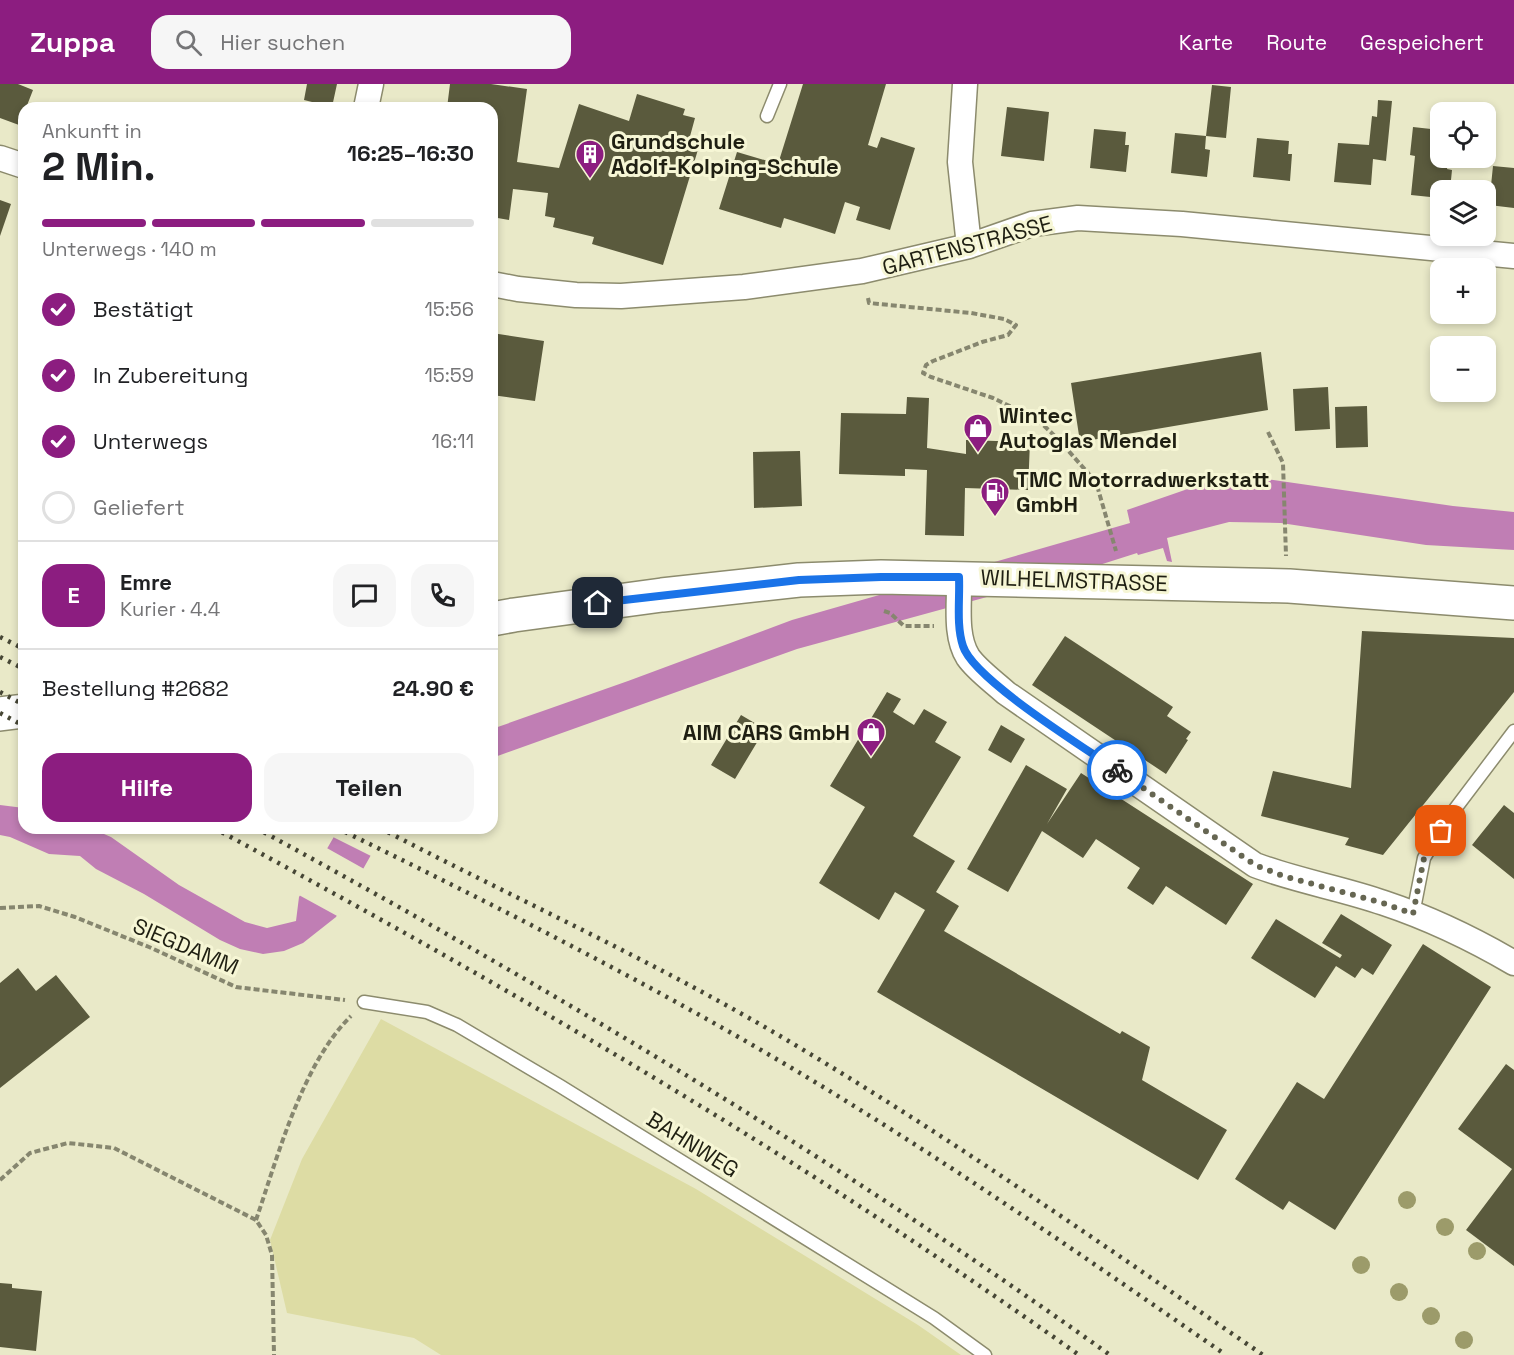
<!DOCTYPE html>
<html lang="de">
<meta charset="utf-8">
<style>
:root{--surface:#fff;--page:#f6f6f6;--text:#202124;--muted:#757577;--line:#e0e0e0;--accent:#8c1d80}
body{margin:0;font-family:"Space Grotesk",sans-serif;background:var(--page);color:var(--text);height:100vh;display:flex;flex-direction:column;font-size:22px;white-space:nowrap}
*{box-sizing:border-box;margin:0}
p{font-size:20px;color:var(--muted)}
.icon{flex:none;width:33px;height:33px;fill:none;stroke:currentColor;stroke-width:2;stroke-linecap:round;stroke-linejoin:round}
.map{position:relative;flex:1;overflow:hidden}
.details{position:absolute;left:18px;top:18px;width:480px;height:732px;display:flex;flex-direction:column;background:var(--surface);border-radius:18px;box-shadow:0 3px 9px #0003}
.details>*{flex:none}
.fabs{position:absolute;left:1430px;top:18px;display:grid;gap:12px}
.fabs a{display:grid;place-items:center;width:66px;height:66px;border-radius:12px;background:var(--surface);box-shadow:0 3px 9px #0003;font-size:30px}
.pin{position:absolute;display:grid;place-items:center;width:51px;height:51px;color:#fff;margin:-26px;border-radius:12px;box-shadow:0 3px 9px #0006}
.courier{position:absolute;display:grid;place-items:center;width:60px;height:60px;margin:-30px;border:4px solid #1a73e8;border-radius:50%;background:#fff;color:#222;box-shadow:0 2px 8px #0007}
.overview em{font-style:normal;font-weight:600}
.overview div{display:flex;flex-direction:column-reverse}
.overview{display:flex;align-items:center;justify-content:space-between;height:102px;padding:0 24px}
h1{font-size:39px;font-weight:600;line-height:45px}
.bar{display:grid;grid-template-columns:repeat(4,1fr);gap:9px 6px;align-content:center;height:72px;padding:0 24px}
.bar i{height:8px;border-radius:4px;background:var(--line)}
.bar .selected{background:var(--accent)}
.bar p{grid-column:span 4}
.line{display:flex;align-items:center;gap:15px;padding:0 24px;border-top:2px solid var(--line)}
.line div{flex:1}
.round{display:grid;place-items:center;flex:none;width:63px;height:63px;border-radius:18px;background:var(--page)}
ol{padding:0 24px;list-style:none}
li{display:flex;align-items:center;gap:18px;height:66px}
li p{margin-inline-start:auto}
li .icon{padding:6px;border-radius:50%;background:var(--accent);color:#fff;stroke-width:4}
li:last-child{color:var(--muted)}
li i{width:33px;height:33px;border:3px solid var(--line);border-radius:50%}
.cta{display:flex;gap:12px;margin-top:auto;padding:12px 24px}
.cta a{flex:1;height:69px;border-radius:18px;background:var(--accent);color:#fff;font-size:24px;font-weight:600;line-height:69px;text-align:center}
.cta a+a{background:var(--page);color:var(--text)}
header{display:flex;align-items:center;gap:36px;box-sizing:border-box;height:84px;padding:0 30px;background:var(--accent);color:#fff}
header strong{font-size:28px}
nav{display:flex;gap:33px;margin-inline-start:auto;font-size:21px}
.search{width:420px;height:54px;background:var(--page);display:flex;align-items:center;gap:15px;box-sizing:border-box;padding:0 21px;border-radius:18px;color:var(--muted);font-size:22px}
.map>svg:first-child{display:block}
.green{fill:#dddca4}
.water{fill:#c07eb4}
.pier{fill:#e9e9c8}
.building{fill:#5a5a3d}
.lines{fill:none;stroke-linecap:round;stroke-linejoin:round}
.lane-casing{stroke:#8c8b6d;stroke-width:15}
.street-casing{stroke:#8c8b6d;stroke-width:27}
.secondary-casing{stroke:#8c8b6d;stroke-width:36}
.path{stroke:#86866f;stroke-width:4;stroke-dasharray:6 3;stroke-linecap:butt}
.lane{stroke:#fff;stroke-width:12}
.street{stroke:#fff;stroke-width:24}
.secondary{stroke:#fff;stroke-width:33}
.rail{stroke:#464635;stroke-width:4.5;stroke-dasharray:3 6;stroke-linecap:butt}
.tree{fill:#9c9b6a}
.done{stroke:#666652;stroke-width:6;stroke-dasharray:0 10.8}
.route{stroke:#1a73e8;stroke-width:8}
.labels{text-anchor:middle;dominant-baseline:central;stroke-width:6;stroke-linejoin:round;paint-order:stroke}
.poi-label{font-size:22px;font-weight:bold;fill:#1f1f12;stroke:#f6f6d5;text-anchor:start}
.street-label{font-size:22px;fill:#1f1f12;stroke:#f6f6d5}
</style>
<header>
<strong>Zuppa</strong>
<div class="search"><svg class="icon" aria-label="search" viewBox="0 0 24 24"><circle cx="10" cy="10" r="6"/><path d="M15 15l6 6"/></svg>Hier suchen</div>
<nav><a>Karte</a><a>Route</a><a>Gespeichert</a></nav>
</header>
<div class="map">
<svg width="1514" height="1271" viewBox="0 0 1514 1271">
<rect width="100%" height="100%" fill="#e9e9c8"/>
<path class="green" d="M381 935 696 1105 918 1241 961 1271H441L414 1254 287 1229 270 1156 302 1075Z"/>
<path class="water" d="M1231 390 1453 422 1514 428V466L1426 461 1281 439 1229 438 1167 454 1172 478 1167 477 1163 464 1138 471 1137 469 1071 490 797 565 492 674V645L628 597 792 536 1130 439 1127 426Z
M0 721 24 724V744H90L111 753 179 801 245 838 267 844 296 837 299 813 339 744 371 771 336 833 303 859 284 867 263 870 240 865 220 856 144 810 96 785 80 772 49 770 10 753 0 751Z"/>
<path class="pier" d="M336 744H388L373 773 331 752Z
M325 763 366 786 339 833 297 810Z"/>
<path class="building" d="M0 0H18L33 6 26 24H24L19 41 0 34Z
M307 0H337L332 23 304 16Z
M450 0H491L527 5 517 78 559 84 579 20 629 37 637 10 685 25 683 31 695 34 689 56 700 59 663 181 592 160 594 153 553 143 555 134 545 132 548 109 513 105 509 136 492 133V24H447Z
M803 0H886L868 61 877 64 881 53 915 64 890 146 856 136 860 123 845 118 835 150 784 134 781 144 719 125 737 68 778 80Z
M1212 1 1231 3 1226 54 1206 52 1205 65 1210 66 1207 93 1171 89 1175 49 1206 52Z
M1378 16 1392 17 1386 77 1373 75 1371 101 1334 98 1338 59 1369 61 1372 32 1377 33Z
M85 18 104 23V24H83Z
M1007 23 1049 28 1044 77 1001 72Z
M1413 43 1440 46V74H1449L1447 85 1452 86 1450 106H1440V114L1411 111 1415 72 1410 71Z
M1094 45 1126 48 1125 61H1129L1126 88 1090 84Z
M1257 54 1289 57 1288 70H1292L1290 97 1253 93Z
M1493 82 1514 84V124L1489 121Z
M0 116 11 120 0 152Z
M492 249 544 257 535 317 492 311Z
M1261 268 1268 326 1080 358 1071 299Z
M1328 303 1330 345 1295 347 1293 305Z
M907 313 929 314 927 364 966 370V356L1030 358 1028 406 965 404 964 452 925 451 927 386 905 385V392L839 390 841 329 906 330Z
M1367 322 1368 363 1336 364 1335 323Z
M800 367 802 422 754 424 753 368Z
M1362 547 1514 554V608L1383 771 1345 761 1349 754 1261 732 1273 687 1351 704Z
M1065 552 1173 623 1167 632 1191 648 1186 655 1188 656 1166 690 1032 601Z
M887 608 901 615 893 628 914 641 924 625 947 638 935 658 961 673 913 752 955 777 936 808 959 822 944 847 1120 950 1122 947 1150 963 1142 996 1227 1046 1198 1096 877 908 925 826 895 808 879 836 819 799 865 723 830 702Z
M741 631 765 645 735 695 711 681Z
M1001 641 1025 655 1011 679 988 666Z
M1026 681 1067 705 1047 740 1081 689 1253 800 1226 841 1166 802 1153 821 1127 804 1140 784 1096 755 1083 774 1042 747 1008 808 967 785Z
M1504 721 1514 729V795L1472 761Z
M1341 830 1392 861 1373 891 1362 884 1355 894 1336 882 1315 914 1251 874 1276 835 1340 874 1342 871 1322 859Z
M1423 860 1491 903 1335 1146 1289 1117 1283 1126 1235 1095 1297 998 1324 1015Z
M18 884 36 907 56 891 90 933 0 1004V899Z
M1506 980 1514 986V1182L1466 1146 1512 1085 1458 1045Z
M0 1199 12 1200V1204L42 1207 36 1267 0 1263Z"/>
<g class="lines">
<g class="lane-casing">
<path id="lane" d="M767 32 780 0
M1413 830 1424 774 1449 733 1514 647
M364 918 427 928 457 941 560 1002 934 1234 985 1271"/>
</g>
<g class="street-casing">
<path id="street" d="M965 0 960 78 969 162
M366 24 371 0
M0 74 24 82
M492 200 518 205 576 211 621 212 744 203 862 187 969 162 1032 140 1078 134 1182 140 1514 172
M959 493C960 517 954 551 968 573 977 586 994 598 1006 609L1255 781C1297 797 1341 804 1384 819 1429 834 1473 855 1514 879"/>
</g>
<g class="secondary-casing">
<path id="secondary" d="M492 535 514 531 662 511 799 496 881 493 1289 502 1514 519
M0 630 24 627"/>
</g>
<path class="path" d="M868 214 869 219 971 229 1004 235 1016 241 1008 251 982 258 933 277 926 281 923 289 931 293 993 314 1038 336 1058 355 1096 398 1116 467
M1268 348 1283 379 1286 472
M884 527 890 529 904 542H934
M0 824 39 822 75 833 149 863 236 903 345 916
M0 1096 30 1069 68 1059 114 1064 256 1136 266 1151 272 1171 274 1271
M256 1136C278 1072 302 980 351 932"/>
<use href="#lane" class="lane"/>
<use href="#street" class="street"/>
<use href="#secondary" class="secondary"/>
<path class="rail" d="M0 553 24 565
M0 573 24 585
M0 608 24 621
M0 629 24 642
M214 744C512 905 802 1074 1079 1271
M256 744C550 904 838 1076 1110 1271
M337 744C480 814 623 886 761 966 921 1059 1074 1166 1226 1271
M380 744C512 813 647 874 775 949 943 1048 1103 1161 1263 1271"/>
</g>
<g class="tree">
<circle cx="1407" cy="1116" r="9"/>
<circle cx="1445" cy="1143" r="9"/>
<circle cx="1477" cy="1167" r="9"/>
<circle cx="1361" cy="1181" r="9"/>
<circle cx="1399" cy="1208" r="9"/>
<circle cx="1431" cy="1232" r="9"/>
<circle cx="1464" cy="1256" r="9"/>
</g>
<g class="lines">
<path class="done" d="M1117 686 1255 781 1283 792 1383 819 1413 830 1424 774 1441 747"/>
<path class="route" d="M598 519 799 496 881 493H959C960 515 956 541 963 562 973 595 1085 664 1117 686"/>
</g>
<defs>
<g id="building-pin" transform="scale(1.5)"><path d="M0 17L-7.5 6A9.5 9.5 0 1 1 7.5 6Z" fill="#8c1d80" stroke="#f6f6d5"/><path d="M-4-6H4V6H1V3H-1V6H-4ZM-2.5-4.3h1.7v1.8h-1.7ZM.8-4.3h1.7v1.8H.8ZM-2.5-1h1.7V.8h-1.7ZM.8-1h1.7V.8H.8Z" fill="#fff"/></g>
<g id="shop-pin" transform="scale(1.5)"><path d="M0 17L-7.5 6A9.5 9.5 0 1 1 7.5 6Z" fill="#8c1d80" stroke="#f6f6d5"/><path d="M-5-2.5h2.3a2.7 3.5 0 0 1 5.4 0H5L5.5 6h-11ZM-1.5-2.5h3a1.5 2.3 0 0 0-3 0Z" fill="#fff"/></g>
<g id="fuel-pin" transform="scale(1.5)"><path d="M0 17L-7.5 6A9.5 9.5 0 1 1 7.5 6Z" fill="#8c1d80" stroke="#f6f6d5"/><path d="M-5.5-6h7V0h2V4h1.3V-2.5L3-4.5l.8-.8L6-3V5H2.5V1h-1V6h-7ZM-4.2-4.7v3.2H.2V-4.7Z" fill="#fff"/></g>
</defs>
<g fill-rule="evenodd">
<use href="#building-pin" x="590" y="70"/>
<use href="#shop-pin" x="978" y="344"/>
<use href="#fuel-pin" x="995" y="408"/>
<use href="#shop-pin" x="871" y="648"/>
</g>
<g class="labels">
<g class="poi-label">
<text x="611" y="57">Grundschule<tspan x="611" dy="25">Adolf-Kolping-Schule</tspan></text>
<text x="999" y="331">Wintec<tspan x="999" dy="25">Autoglas Mendel</tspan></text>
<text x="1016" y="395">TMC Motorradwerkstatt<tspan x="1016" dy="25">GmbH</tspan></text>
<text x="850" y="648" text-anchor="end">AIM CARS GmbH</text>
</g>
<g class="street-label">
<text transform="translate(967 161) rotate(-15)">GARTENSTRASSE</text>
<text transform="translate(1074 496) rotate(2)">WILHELMSTRASSE</text>
<text transform="translate(186 862) rotate(23)">SIEGDAMM</text>
<text transform="translate(693 1060) rotate(32)">BAHNWEG</text>
</g>
</g>
</svg>
<div class="fabs">
<a><svg class="icon" aria-label="locate" viewBox="0 0 24 24"><circle cx="12" cy="12" r="6"/><path d="M12 2v4M12 18v4M2 12h4M18 12h4"/></svg></a>
<a><svg class="icon" aria-label="layers" viewBox="0 0 24 24"><path d="M12 4l9 5-9 5-9-5zM3 14l9 5 9-5"/></svg></a>
<a>+</a>
<a>−</a>
</div>
<div class="pin" style="left:1441px;top:747px;background:#ea580c"><svg class="icon" aria-label="bag" viewBox="0 0 24 24"><path d="M5 8h14l-1 12H6zM9 8a3 3 0 0 1 6 0"/></svg></div>
<div class="pin" style="left:598px;top:519px;background:#1f2937"><svg class="icon" aria-label="home" viewBox="0 0 24 24"><path d="M3 11l9-7 9 7M6 9v11h12V9"/></svg></div>
<div class="courier" style="left:1117px;top:686px"><svg class="icon" aria-label="bike" viewBox="0 0 24 24"><circle cx="6" cy="16" r="4"/><circle cx="18" cy="16" r="4"/><path d="M6 16l4-8h5l3 8M10 8l3 8H6M13 5h3"/></svg></div>
<section class="details">
<div class="overview"><div><h1>2 Min.</h1><p>Ankunft in</p></div><em>16:25–16:30</em></div>
<div class="bar"><i class="selected"></i><i class="selected"></i><i class="selected"></i><i></i><p>Unterwegs · 140 m</p></div>
<ol>
<li><svg class="icon" aria-label="check" viewBox="0 0 24 24"><path d="M5 12l5 5 9-10"/></svg>Bestätigt<p>15:56</p></li>
<li><svg class="icon" aria-label="check" viewBox="0 0 24 24"><path d="M5 12l5 5 9-10"/></svg>In Zubereitung<p>15:59</p></li>
<li><svg class="icon" aria-label="check" viewBox="0 0 24 24"><path d="M5 12l5 5 9-10"/></svg>Unterwegs<p>16:11</p></li>
<li><i></i>Geliefert</li>
</ol>
<div class="line" style="height:108px"><b class="round" style="background:var(--accent);color:#fff">E</b><div><b>Emre</b><p>Kurier · 4.4</p></div><a class="round"><svg class="icon" aria-label="chat" viewBox="0 0 24 24"><path d="M4 5h16v11H9l-5 4z"/></svg></a><a class="round"><svg class="icon" aria-label="phone" viewBox="0 0 24 24"><path d="M5 4h4l2 5-3 2q2 4 5 5l2-3 5 2v4C11 20 4 13 5 4z"/></svg></a></div>
<div class="line" style="height:78px"><div>Bestellung #2682</div><b>24.90 €</b></div>
<div class="cta"><a>Hilfe</a><a>Teilen</a></div>
</section>
</div>
